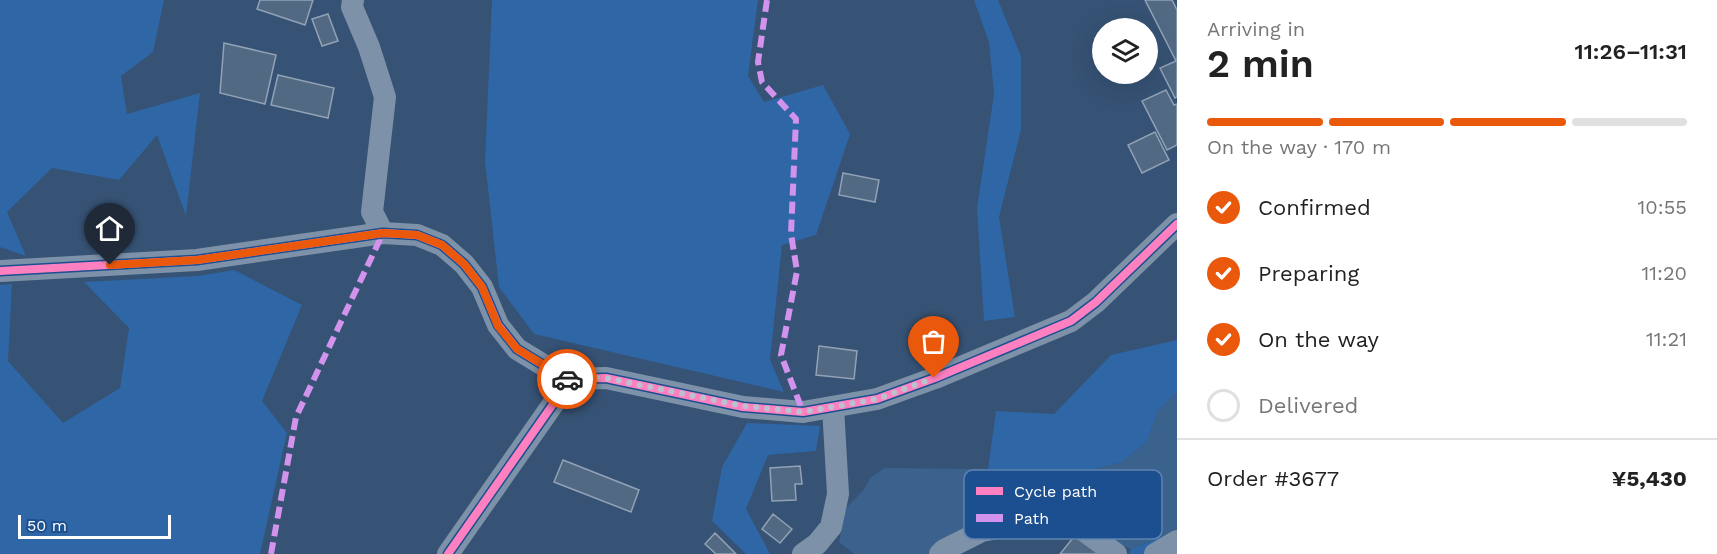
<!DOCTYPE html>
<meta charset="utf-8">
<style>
:root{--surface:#fff;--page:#f6f6f6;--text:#222;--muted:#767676;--line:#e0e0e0;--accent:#ea580c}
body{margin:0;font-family:"Work Sans",sans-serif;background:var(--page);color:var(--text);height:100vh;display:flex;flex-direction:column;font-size:22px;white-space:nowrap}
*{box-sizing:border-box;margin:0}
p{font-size:20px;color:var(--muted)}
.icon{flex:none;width:33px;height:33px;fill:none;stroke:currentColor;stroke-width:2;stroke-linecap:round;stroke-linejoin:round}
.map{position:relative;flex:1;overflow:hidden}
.drawer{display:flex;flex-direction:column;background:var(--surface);width:540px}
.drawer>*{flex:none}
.fabs{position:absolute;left:1092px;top:18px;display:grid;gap:12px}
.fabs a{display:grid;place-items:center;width:66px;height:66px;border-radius:50%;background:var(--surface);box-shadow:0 6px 24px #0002;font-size:30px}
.scale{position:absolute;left:18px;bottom:15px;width:153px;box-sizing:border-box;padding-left:6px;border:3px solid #fff;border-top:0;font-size:16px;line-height:21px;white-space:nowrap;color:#fff;-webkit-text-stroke:4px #1b4f8f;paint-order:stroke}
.pin{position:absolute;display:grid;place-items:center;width:51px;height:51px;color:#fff;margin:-62px -26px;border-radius:50% 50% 50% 0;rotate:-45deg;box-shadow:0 0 6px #0007}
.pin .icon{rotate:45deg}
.courier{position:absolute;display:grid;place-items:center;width:60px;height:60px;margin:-30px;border:4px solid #ea580c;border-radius:50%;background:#fff;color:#222;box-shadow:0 2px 8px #0007}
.headline em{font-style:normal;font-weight:600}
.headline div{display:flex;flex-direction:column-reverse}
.headline{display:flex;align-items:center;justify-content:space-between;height:102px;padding:0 30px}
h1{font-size:39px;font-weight:600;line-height:45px}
.bar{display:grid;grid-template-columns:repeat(4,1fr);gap:9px 6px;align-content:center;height:72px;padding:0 30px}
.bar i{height:8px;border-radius:4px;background:var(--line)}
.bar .selected{background:var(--accent)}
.bar p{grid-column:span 4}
.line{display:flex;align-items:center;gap:15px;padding:0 30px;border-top:2px solid var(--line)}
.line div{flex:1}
ol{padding:0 30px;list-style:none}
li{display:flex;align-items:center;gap:18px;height:66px}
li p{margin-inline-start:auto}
li .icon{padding:6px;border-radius:50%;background:var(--accent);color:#fff;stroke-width:4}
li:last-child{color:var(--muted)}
li i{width:33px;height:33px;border:3px solid var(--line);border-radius:50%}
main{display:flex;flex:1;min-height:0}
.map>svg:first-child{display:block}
.green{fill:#2f66a5}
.water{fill:#3b618d}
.building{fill:#526984;stroke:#92a2b6;stroke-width:1.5}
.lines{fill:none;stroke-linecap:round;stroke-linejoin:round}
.street{stroke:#7d92a8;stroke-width:22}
.quiet{stroke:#d193ec;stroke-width:6;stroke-dasharray:12 6;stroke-linecap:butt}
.cycleway-casing{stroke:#1b4f8f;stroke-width:11}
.cycleway{stroke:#ff80c0;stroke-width:8}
.done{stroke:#b9c2ce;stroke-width:6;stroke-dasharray:0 10.8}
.route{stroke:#ea580c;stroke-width:8}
.key{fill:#1b4f8f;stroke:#5f84b1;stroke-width:1.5}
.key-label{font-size:16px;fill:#fff}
</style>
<main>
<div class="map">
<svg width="1177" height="554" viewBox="0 0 1177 554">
<rect width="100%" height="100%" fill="#365274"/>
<path class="green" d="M0 0H164L153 52 121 76 127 114 200 93 186 216 157 135 119 180 52 168 7 212 26 256 0 247Z
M492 0H758L748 76 764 102 823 85 850 134 816 235 782 245 770 360 784 392 534 334 499 287 485 161Z
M974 0H998L1021 56V130L999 217 1015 317 984 321 977 208 994 94 989 42Z
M234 270 302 305 262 401 287 433 260 554H0V285L12 284 8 361 63 423 120 388 129 328 84 282 198 276Z
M1177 340V392L1158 411 1147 442 1122 462 1056 480 988 469 996 411 1054 414 1111 355Z
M747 423 820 426 816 451 768 455 746 509 770 554H746L712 521 722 467Z
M1177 529V554H1129L1131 549 1161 537Z"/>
<path class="water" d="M1177 392V529L1161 537 1131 549 1123 546 1103 531 971 524 928 554H854L839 542 846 508 863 491 871 477 885 468 988 469 1056 480 1122 462 1147 442 1158 411Z"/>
<path class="building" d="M260 0H313L305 25 257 9Z
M1145 0H1172L1177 10V97L1175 98 1160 68 1176 61Z
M328 14 338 41 322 46 312 19Z
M224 43 276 55 265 104 220 93Z
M278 75 334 88 328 118 271 105Z
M1166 90 1174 105 1177 104V145L1167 150 1142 101Z
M1155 132 1169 160 1142 173 1128 145Z
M843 173 879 180 875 202 839 195Z
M819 346 857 351 854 379 816 375Z
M563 460 639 490 631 512 554 482Z
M800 466 802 484H795L796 500 772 501 770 468Z
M773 514 792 529 780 543 762 529Z
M715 533 736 554H716L705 544Z
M1077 533 1103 554H1060Z"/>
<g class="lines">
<path class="street" d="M353 0 352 7 369 47 385 97 372 212 383 233
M0 271 197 260 383 233 417 235 442 245 464 264 482 287 498 325 517 349 573 383
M448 554 558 397C577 379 580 378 606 378L743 407 803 412 877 399 935 378 1071 321 1096 302 1177 224
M803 554 817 544 831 527 838 494 833 407
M940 554 944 550 982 531 1044 518 1075 524 1116 554
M1155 554 1177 541"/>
<path class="quiet" d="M767 0 758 62 762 82 796 119 791 234 797 271 781 355 803 412
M271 554 296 417 383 233"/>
<g class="cycleway-casing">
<path id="cycleway" d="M0 271 197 260 383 233 417 235 442 245 464 264 482 287 498 325 517 349 573 383
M448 554 558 397C577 379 580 378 606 378L743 407 803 412 877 399 935 378 1071 321 1096 302 1177 224"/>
</g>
<use href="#cycleway" class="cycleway"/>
</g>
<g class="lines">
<path class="done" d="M567 379 573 383 585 378H606L743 406 803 412 877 399 934 378"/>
<path class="route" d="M110 265 197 260 383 233 417 235 442 245 464 264 482 287 498 326 517 349 567 379"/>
</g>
<rect x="964" y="470" width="198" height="69" rx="9" class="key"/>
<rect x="976" y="487" width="27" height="8" fill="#ff80c0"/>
<rect x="976" y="514" width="27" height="8" fill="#d193ec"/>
<g class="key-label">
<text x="1014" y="497">Cycle path</text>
<text x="1014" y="524">Path</text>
</g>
</svg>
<div class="fabs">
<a><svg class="icon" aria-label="layers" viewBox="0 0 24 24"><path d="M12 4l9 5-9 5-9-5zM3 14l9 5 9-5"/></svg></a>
</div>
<div class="scale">50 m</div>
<div class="pin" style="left:934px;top:378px;background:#ea580c"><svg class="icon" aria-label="bag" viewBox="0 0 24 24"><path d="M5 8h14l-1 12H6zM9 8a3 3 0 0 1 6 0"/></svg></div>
<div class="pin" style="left:110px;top:265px;background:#1f2937"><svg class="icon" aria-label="home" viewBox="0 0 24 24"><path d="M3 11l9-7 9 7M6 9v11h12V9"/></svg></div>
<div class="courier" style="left:567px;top:379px"><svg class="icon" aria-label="car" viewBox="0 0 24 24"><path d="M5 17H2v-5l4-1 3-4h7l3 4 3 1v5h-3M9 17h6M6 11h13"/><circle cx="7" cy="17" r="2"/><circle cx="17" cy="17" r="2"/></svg></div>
</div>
<section class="drawer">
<div class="headline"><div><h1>2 min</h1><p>Arriving in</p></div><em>11:26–11:31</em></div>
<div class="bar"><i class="selected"></i><i class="selected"></i><i class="selected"></i><i></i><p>On the way · 170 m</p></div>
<ol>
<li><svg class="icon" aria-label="check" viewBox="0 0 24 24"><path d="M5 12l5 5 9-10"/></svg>Confirmed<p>10:55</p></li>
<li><svg class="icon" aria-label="check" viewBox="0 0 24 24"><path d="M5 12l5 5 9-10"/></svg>Preparing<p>11:20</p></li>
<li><svg class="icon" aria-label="check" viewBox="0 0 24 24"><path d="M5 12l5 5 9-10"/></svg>On the way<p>11:21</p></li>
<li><i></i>Delivered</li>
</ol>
<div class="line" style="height:78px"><div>Order #3677</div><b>¥5,430</b></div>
</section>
</main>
